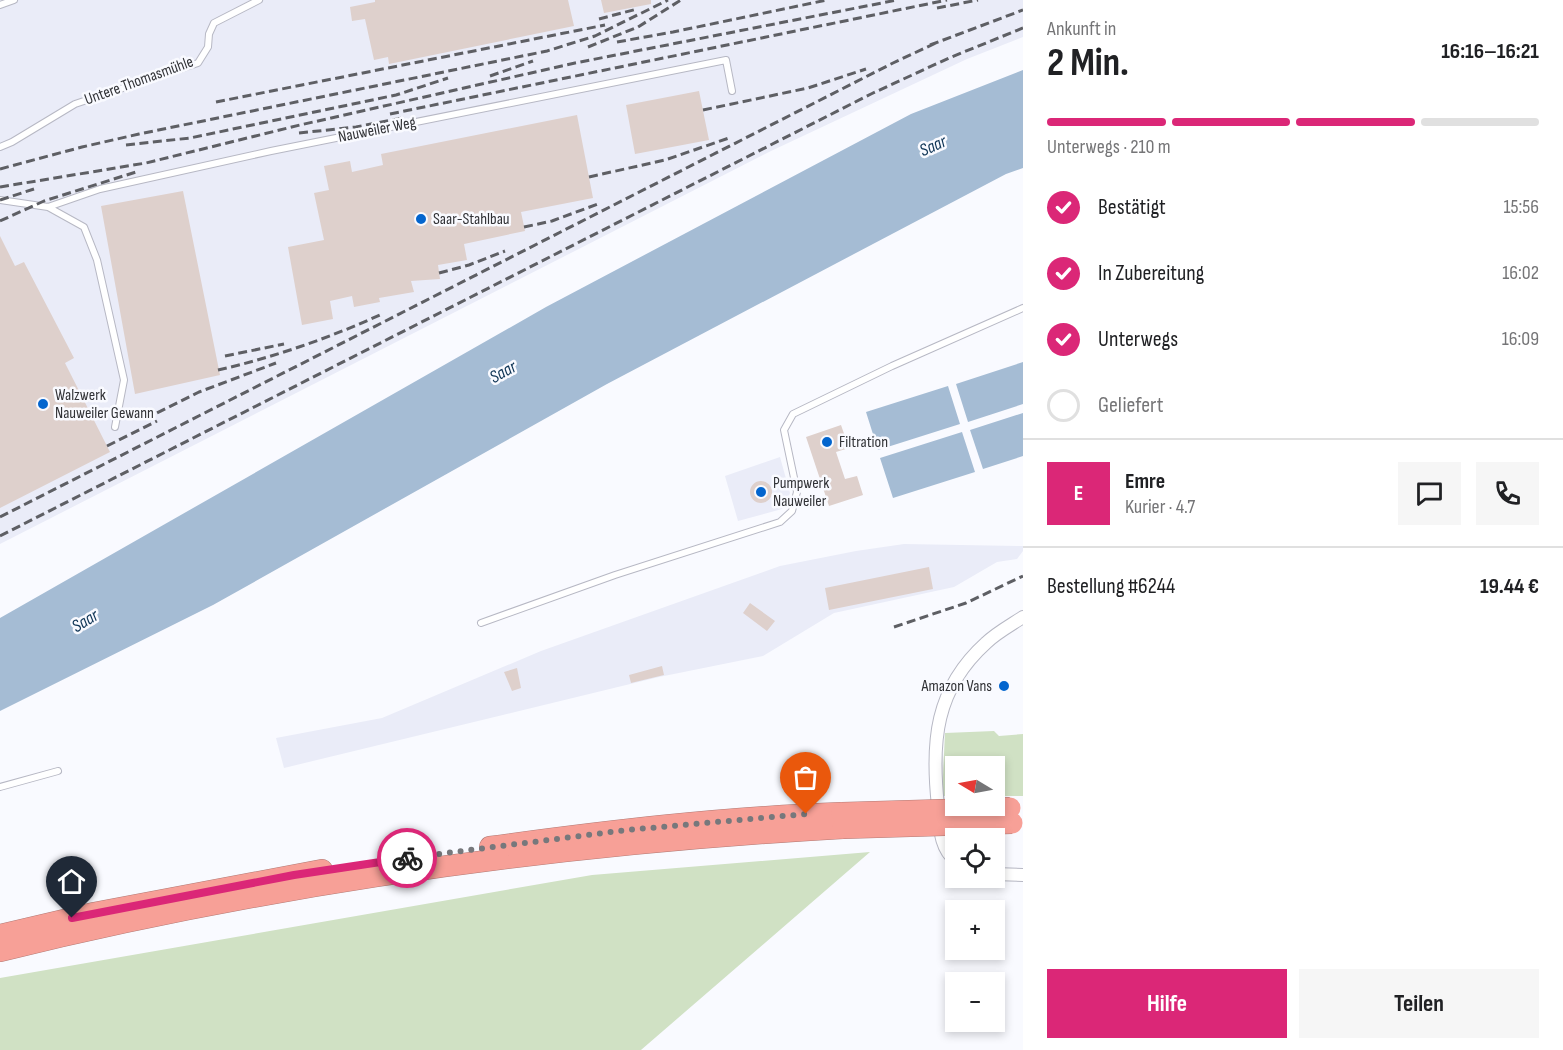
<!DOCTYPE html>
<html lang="de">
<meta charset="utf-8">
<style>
:root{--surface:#fff;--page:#f6f6f6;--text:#202124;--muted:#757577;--line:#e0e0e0;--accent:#db2777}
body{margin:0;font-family:"Sofia Sans Condensed",sans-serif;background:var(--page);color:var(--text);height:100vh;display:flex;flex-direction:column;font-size:22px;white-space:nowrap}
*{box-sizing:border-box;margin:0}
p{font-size:20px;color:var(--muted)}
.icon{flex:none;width:33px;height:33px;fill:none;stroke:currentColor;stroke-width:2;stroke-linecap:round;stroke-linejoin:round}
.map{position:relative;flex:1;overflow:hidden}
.drawer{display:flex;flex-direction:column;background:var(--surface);width:540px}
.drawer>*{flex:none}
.needle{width:39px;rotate:280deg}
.fabs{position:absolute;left:945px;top:756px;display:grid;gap:12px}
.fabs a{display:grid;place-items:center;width:60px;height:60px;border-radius:0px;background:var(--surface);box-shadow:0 3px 9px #0003;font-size:30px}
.pin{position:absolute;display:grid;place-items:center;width:51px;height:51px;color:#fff;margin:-62px -26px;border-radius:50% 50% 50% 0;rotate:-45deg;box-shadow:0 0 6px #0007}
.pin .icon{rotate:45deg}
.courier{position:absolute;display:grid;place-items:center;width:60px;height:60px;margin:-30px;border:4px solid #db2777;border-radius:50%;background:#fff;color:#222;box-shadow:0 2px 8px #0007}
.overview em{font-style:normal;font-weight:700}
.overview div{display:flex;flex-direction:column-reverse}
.overview{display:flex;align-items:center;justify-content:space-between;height:102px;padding:0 24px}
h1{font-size:39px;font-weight:700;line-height:45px}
.bar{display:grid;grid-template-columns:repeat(4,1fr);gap:9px 6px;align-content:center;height:72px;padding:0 24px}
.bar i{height:8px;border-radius:4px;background:var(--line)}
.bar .current{background:var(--accent)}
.bar p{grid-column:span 4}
.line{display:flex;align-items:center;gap:15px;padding:0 24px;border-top:2px solid var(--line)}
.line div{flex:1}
.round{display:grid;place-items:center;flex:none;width:63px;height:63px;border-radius:0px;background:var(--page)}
ol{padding:0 24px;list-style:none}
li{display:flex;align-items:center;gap:18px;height:66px}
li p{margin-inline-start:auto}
li .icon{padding:6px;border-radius:50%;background:var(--accent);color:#fff;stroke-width:4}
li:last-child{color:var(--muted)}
li i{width:33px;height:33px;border:3px solid var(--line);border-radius:50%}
.primary-button{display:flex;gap:12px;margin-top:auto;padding:12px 24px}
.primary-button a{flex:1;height:69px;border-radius:0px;background:var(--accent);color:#fff;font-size:24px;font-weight:700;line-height:69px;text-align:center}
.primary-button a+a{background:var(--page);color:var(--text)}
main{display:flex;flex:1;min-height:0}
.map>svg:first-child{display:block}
.built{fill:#eaecf8}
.green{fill:#d0e1c4}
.water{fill:#a5bcd4}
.building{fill:#ded0cc}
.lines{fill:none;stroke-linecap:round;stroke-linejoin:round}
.lane-casing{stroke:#b7b8c4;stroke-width:8}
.street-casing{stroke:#b7b8c4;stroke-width:14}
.highway-casing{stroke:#b27a75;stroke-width:22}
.lane{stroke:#fff;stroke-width:6}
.street{stroke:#fff;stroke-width:12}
.highway{stroke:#f7a097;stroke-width:21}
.rail{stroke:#5e5f64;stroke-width:3;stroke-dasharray:9 4.5;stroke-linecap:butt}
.highway-bridge-casing{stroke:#b27a75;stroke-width:22;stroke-linecap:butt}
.highway-bridge{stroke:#f7a097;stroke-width:21}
.done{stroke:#77787c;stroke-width:6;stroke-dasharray:0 10.8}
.route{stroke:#db2777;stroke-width:8}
.poi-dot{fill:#0365ce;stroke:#f9faff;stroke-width:2}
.labels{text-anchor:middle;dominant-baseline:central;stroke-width:5;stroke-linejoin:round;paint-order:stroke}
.street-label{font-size:16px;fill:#313236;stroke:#f9faff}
.poi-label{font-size:16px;fill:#313236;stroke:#f9faff;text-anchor:start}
.water-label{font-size:18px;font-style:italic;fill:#0e3455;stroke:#f9faff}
</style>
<main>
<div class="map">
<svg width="1023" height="1050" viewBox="0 0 1023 1050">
<rect width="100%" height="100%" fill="#f9faff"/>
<path class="built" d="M0 0H1023V37L967 59 771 151 0 544Z
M780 457 790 493 787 501 782 509 738 521 725 476Z
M904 544 1023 546V551L1017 559 997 562 954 587 834 613 763 656 659 677 284 768 276 738 382 718 541 651 780 566 856 551Z"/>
<path class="green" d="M994 731 999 736 1023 734V796H995L994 766H956L955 796H942L945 733Z
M870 852 641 1050H0V978L592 875Z"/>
<path class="water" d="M1023 70V168L1006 174 607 384 213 605 0 711V618L546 307 911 114Z
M1023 362V404L968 422 956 384Z
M948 386 960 424 878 450 866 412Z
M1023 413V456L983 469 970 430Z
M962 432 975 472 893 498 880 458Z"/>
<path class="building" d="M375 0H568L574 26 389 64 388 57 374 60 365 19 352 21 350 7 375 2Z
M601 0H651V4L604 13Z
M699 91 709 140 635 154 626 105Z
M577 115 593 198 521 212 525 231 464 244 467 260 438 265 440 279 411 281 414 292 379 298 380 302 354 307 352 296 330 301 333 319 302 325 288 247 324 240 314 193 329 190 324 166 350 161 352 172 383 165 381 154Z
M183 191 220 375 135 394 101 206Z
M0 236 15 266 24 262 74 358 65 363 110 452 0 508Z
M841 425 849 448 836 452 845 479 857 476 863 495 829 506 806 437Z
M750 492a11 11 0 1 1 22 0a11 11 0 1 1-22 0Z
M929 567 933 589 829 610 825 588Z
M750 603 775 621 767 631 743 613Z
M662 666 664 675 631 683 629 675Z
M517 668 521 688 512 691 504 672Z"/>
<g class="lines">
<g class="lane-casing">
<path id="lane" d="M0 5 14 0
M0 147 12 142 75 104 198 63 208 47 209 34 214 23 259 0
M0 200 48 207 100 189 271 151 726 60 732 91
M48 207 84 227 97 260 124 380 115 427
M481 623 615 575 780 522 792 511 797 492 784 430 793 414 892 366 1023 308
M0 787 58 771"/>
</g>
<g class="street-casing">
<path id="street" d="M956 861C939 848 940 826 938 806 931 742 935 689 986 643 996 633 1011 625 1023 617
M994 874 1023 875"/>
</g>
<g class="highway-casing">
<path id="highway" d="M490 847C607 831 724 817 842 813
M0 935 94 913 322 870
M0 951C276 883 560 844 843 828"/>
</g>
<use href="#lane" class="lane"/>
<use href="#street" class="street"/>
<use href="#highway" class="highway"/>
<path class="rail" d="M937 8 978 0
M599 19 637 9
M617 42 673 32 827 0
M930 45 1023 10
M588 47 638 27 681 0
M490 76 533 61
M216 102 605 25
M703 110 808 88 866 69
M390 114 947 0
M299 133 356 127 402 118
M126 145 190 138 396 95 448 78
M0 169 82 147 139 134 547 51 595 36 668 0
M589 177 665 160 729 138
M0 187 146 163 300 125 575 63 897 0
M0 200 34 189
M0 221 44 201 136 172
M524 227 552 221 598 204
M439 273 469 265 505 251
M225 356 284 344
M218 370C272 358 332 337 382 314
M145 419 199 392 276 363
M107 446 157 421
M0 517 893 63 938 42
M0 536 871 94 949 58 1023 28
M894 627 966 603 1023 576"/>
<g class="highway-bridge-casing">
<path id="highway-bridge" d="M842 813 1010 808
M843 828 1012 823"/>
</g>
<use href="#highway-bridge" class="highway-bridge"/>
</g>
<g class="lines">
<path class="done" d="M407 858 627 830 806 814"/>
<path class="route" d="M72 918 294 875 407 858"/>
</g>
<g class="poi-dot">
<circle cx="421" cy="219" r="6"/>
<circle cx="43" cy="404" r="6"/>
<circle cx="827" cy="442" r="6"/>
<circle cx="761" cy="492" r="6"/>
<circle cx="1004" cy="686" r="6"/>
</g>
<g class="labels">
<g class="street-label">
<text transform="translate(139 81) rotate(-20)">Untere Thomasmühle</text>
<text transform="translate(377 130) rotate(-11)">Nauweiler Weg</text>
</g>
<g class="poi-label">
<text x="433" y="219">Saar-Stahlbau</text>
<text x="55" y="395">Walzwerk<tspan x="55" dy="18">Nauweiler Gewann</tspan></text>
<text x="839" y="442">Filtration</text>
<text x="773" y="483">Pumpwerk<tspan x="773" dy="18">Nauweiler</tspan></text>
<text x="992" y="686" text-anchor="end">Amazon Vans</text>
</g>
<g class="water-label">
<text transform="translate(933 146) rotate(-24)">Saar</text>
<text transform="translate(503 372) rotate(-29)">Saar</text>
<text transform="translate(85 621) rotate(-31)">Saar</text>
</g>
</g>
</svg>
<div class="fabs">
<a><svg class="needle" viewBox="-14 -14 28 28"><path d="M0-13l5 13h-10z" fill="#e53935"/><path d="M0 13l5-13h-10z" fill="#757577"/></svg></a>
<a><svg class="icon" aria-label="locate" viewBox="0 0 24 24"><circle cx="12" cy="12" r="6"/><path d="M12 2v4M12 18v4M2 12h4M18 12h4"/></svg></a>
<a>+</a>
<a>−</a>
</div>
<div class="pin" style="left:806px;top:814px;background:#ea580c"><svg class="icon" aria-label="bag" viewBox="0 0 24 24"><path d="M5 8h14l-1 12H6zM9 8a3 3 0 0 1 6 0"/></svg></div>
<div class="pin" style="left:72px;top:918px;background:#1f2937"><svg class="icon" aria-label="home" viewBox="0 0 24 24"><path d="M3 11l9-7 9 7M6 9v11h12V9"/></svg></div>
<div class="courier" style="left:407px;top:858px"><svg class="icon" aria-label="bike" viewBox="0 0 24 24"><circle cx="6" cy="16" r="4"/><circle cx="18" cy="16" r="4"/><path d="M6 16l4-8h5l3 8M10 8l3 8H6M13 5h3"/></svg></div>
</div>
<section class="drawer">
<div class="overview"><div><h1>2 Min.</h1><p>Ankunft in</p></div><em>16:16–16:21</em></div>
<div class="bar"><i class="current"></i><i class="current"></i><i class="current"></i><i></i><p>Unterwegs · 210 m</p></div>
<ol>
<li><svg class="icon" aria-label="check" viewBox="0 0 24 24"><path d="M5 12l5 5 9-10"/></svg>Bestätigt<p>15:56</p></li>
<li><svg class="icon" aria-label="check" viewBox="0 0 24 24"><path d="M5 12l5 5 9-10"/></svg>In Zubereitung<p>16:02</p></li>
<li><svg class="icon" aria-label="check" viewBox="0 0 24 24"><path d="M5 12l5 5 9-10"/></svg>Unterwegs<p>16:09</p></li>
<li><i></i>Geliefert</li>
</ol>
<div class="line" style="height:108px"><b class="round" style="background:var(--accent);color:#fff">E</b><div><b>Emre</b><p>Kurier · 4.7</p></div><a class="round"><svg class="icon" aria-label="chat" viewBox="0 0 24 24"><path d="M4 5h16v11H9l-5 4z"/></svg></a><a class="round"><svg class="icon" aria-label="phone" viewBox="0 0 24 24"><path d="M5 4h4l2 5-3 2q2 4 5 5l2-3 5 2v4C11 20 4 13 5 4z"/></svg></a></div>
<div class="line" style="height:78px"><div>Bestellung #6244</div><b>19.44 €</b></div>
<div class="primary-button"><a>Hilfe</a><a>Teilen</a></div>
</section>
</main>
